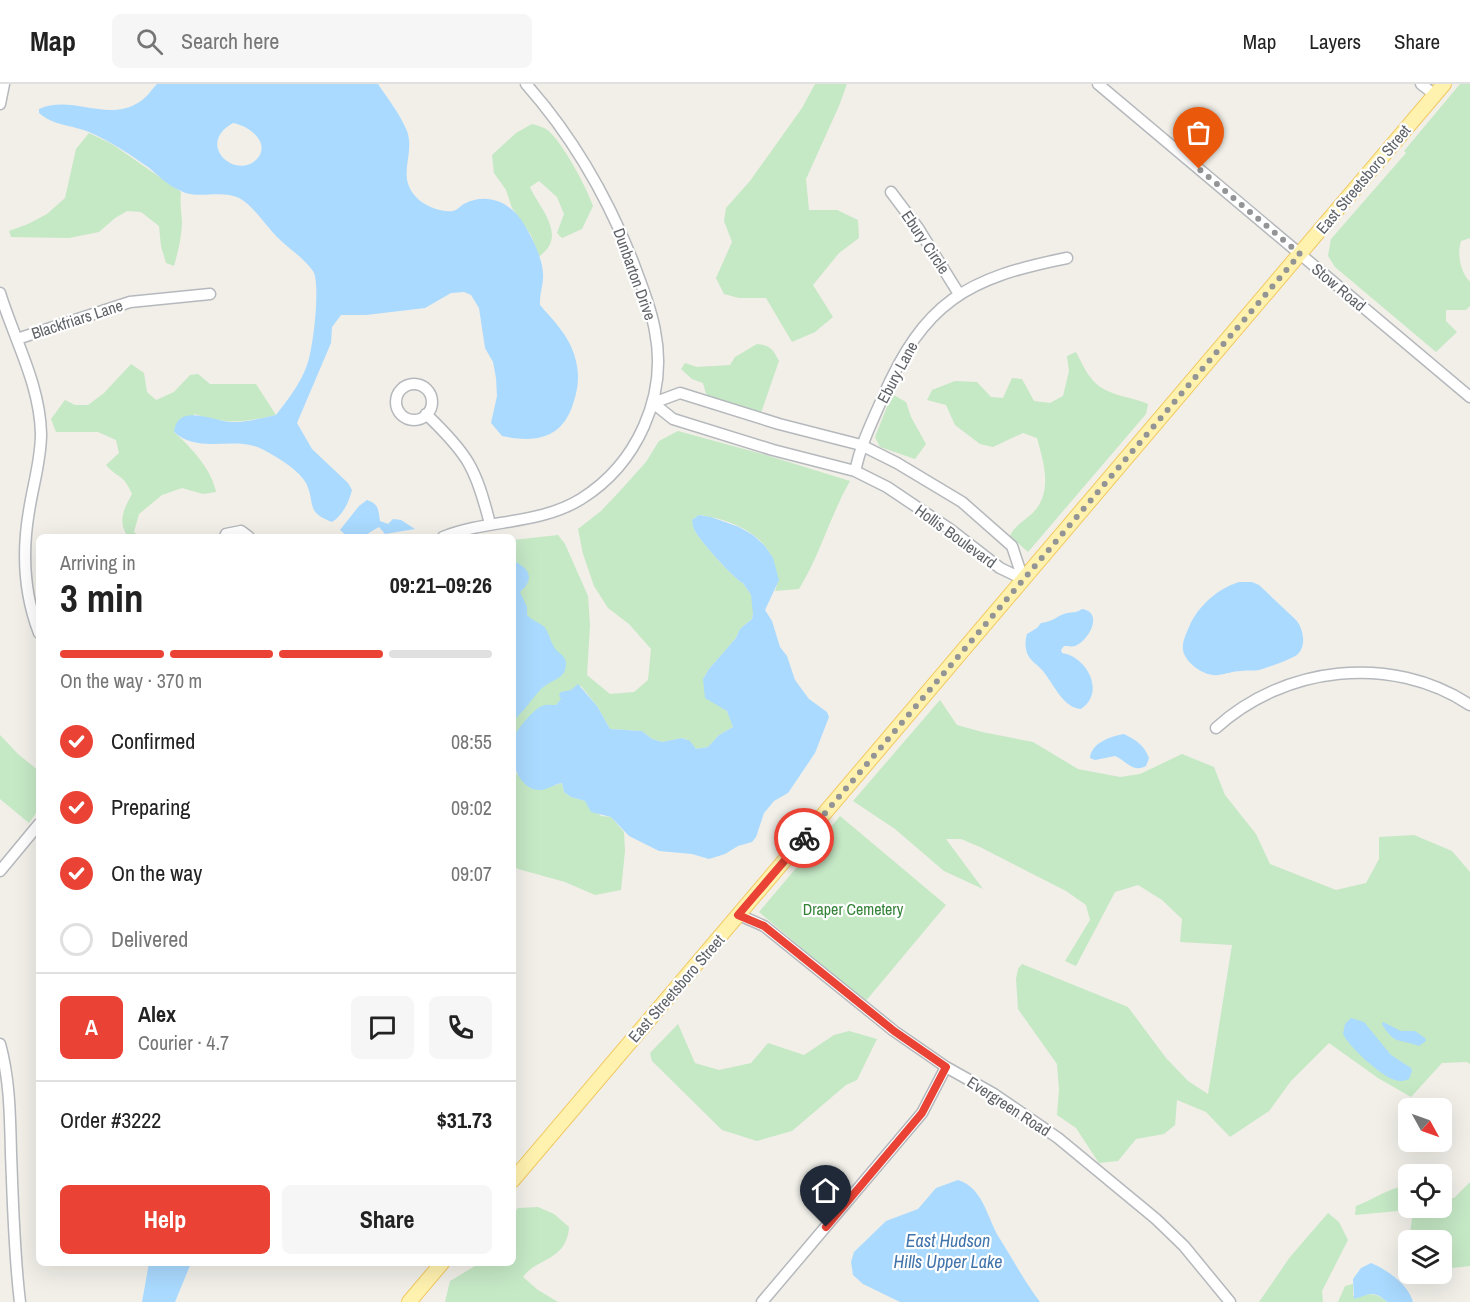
<!DOCTYPE html>
<meta charset="utf-8">
<style>
:root{--surface:#fff;--page:#f6f6f6;--text:#222;--muted:#767676;--line:#e0e0e0;--accent:#ea4335}
body{margin:0;font-family:"Archivo Narrow",sans-serif;background:var(--page);color:var(--text);height:100vh;display:flex;flex-direction:column;font-size:22px;white-space:nowrap}
*{box-sizing:border-box;margin:0}
p{font-size:20px;color:var(--muted)}
.icon{flex:none;width:33px;height:33px;fill:none;stroke:currentColor;stroke-width:2;stroke-linecap:round;stroke-linejoin:round}
.map{position:relative;flex:1;overflow:hidden}
.panel{position:absolute;left:36px;top:450px;width:480px;height:732px;display:flex;flex-direction:column;background:var(--surface);border-radius:9px;box-shadow:0 6px 24px #0002}
.panel>*{flex:none}
.needle{width:39px;rotate:130deg}
.buttons{position:absolute;left:1398px;top:1014px;display:grid;gap:12px}
.buttons a{display:grid;place-items:center;width:54px;height:54px;border-radius:9px;background:var(--surface);box-shadow:0 6px 24px #0002;font-size:30px}
.pin{position:absolute;display:grid;place-items:center;width:51px;height:51px;color:#fff;margin:-62px -26px;border-radius:50% 50% 50% 0;rotate:-45deg;box-shadow:0 0 6px #0007}
.pin .icon{rotate:45deg}
.courier{position:absolute;display:grid;place-items:center;width:60px;height:60px;margin:-30px;border:4px solid #ea4335;border-radius:50%;background:#fff;color:#222;box-shadow:0 2px 8px #0007}
.headline em{font-style:normal;font-weight:800}
.headline div{display:flex;flex-direction:column-reverse}
.headline{display:flex;align-items:center;justify-content:space-between;height:102px;padding:0 24px}
h1{font-size:39px;font-weight:800;line-height:45px}
.bar{display:grid;grid-template-columns:repeat(4,1fr);gap:9px 6px;align-content:center;height:72px;padding:0 24px}
.bar i{height:8px;border-radius:4px;background:var(--line)}
.bar .selected{background:var(--accent)}
.bar p{grid-column:span 4}
.line{display:flex;align-items:center;gap:15px;padding:0 24px;border-top:2px solid var(--line)}
.line div{flex:1}
.round{display:grid;place-items:center;flex:none;width:63px;height:63px;border-radius:9px;background:var(--page)}
ol{padding:0 24px;list-style:none}
li{display:flex;align-items:center;gap:18px;height:66px}
li p{margin-inline-start:auto}
li .icon{padding:6px;border-radius:50%;background:var(--accent);color:#fff;stroke-width:4}
li:last-child{color:var(--muted)}
li i{width:33px;height:33px;border:3px solid var(--line);border-radius:50%}
.button{display:flex;gap:12px;margin-top:auto;padding:12px 24px}
.button a{flex:1;height:69px;border-radius:9px;background:var(--accent);color:#fff;font-size:24px;font-weight:800;line-height:69px;text-align:center}
.button a+a{background:var(--page);color:var(--text)}
header{display:flex;align-items:center;gap:36px;box-sizing:border-box;height:84px;padding:0 30px;background:var(--surface);border-bottom:2px solid var(--line)}
header strong{font-size:28px}
nav{display:flex;gap:33px;margin-inline-start:auto;font-size:21px}
.search{width:420px;height:54px;background:var(--page);display:flex;align-items:center;gap:15px;box-sizing:border-box;padding:0 21px;border-radius:9px;color:var(--muted);font-size:22px}
.map>svg:first-child{display:block}
.green{fill:#c5e8c5}
.water{fill:#aadaff;fill-rule:evenodd}
.lines{fill:none;stroke-linecap:round;stroke-linejoin:round}
.minor-casing{stroke:#b5b8bc;stroke-width:13}
.major-casing{stroke:#f2c960;stroke-width:16}
.minor{stroke:#fff;stroke-width:10}
.major{stroke:#fff2af;stroke-width:14}
.done{stroke:#929495;stroke-width:6;stroke-dasharray:0 10.8}
.route{stroke:#ea4335;stroke-width:8}
.labels{text-anchor:middle;dominant-baseline:central;stroke-width:4.5;stroke-linejoin:round;paint-order:stroke}
.street-label{font-size:16px;fill:#5f6368;stroke:#fff}
.park-label{font-size:16px;fill:#348238;stroke:#fff}
.water-label{font-size:18px;font-style:italic;fill:#4174aa;stroke:#fff}
</style>
<header>
<strong>Map</strong>
<div class="search"><svg class="icon" aria-label="search" viewBox="0 0 24 24"><circle cx="10" cy="10" r="6"/><path d="M15 15l6 6"/></svg>Search here</div>
<nav><a>Map</a><a>Layers</a><a>Share</a></nav>
</header>
<div class="map">
<svg width="1470" height="1218" viewBox="0 0 1470 1218">
<rect width="100%" height="100%" fill="#f1efe8"/>
<path class="green" d="M815 0H847L839 22 806 95 809 126H837L858 136 859 154 839 169 813 201 833 233 815 248 792 258 766 214H739L724 210 716 194 732 158 724 137 726 124 750 97 802 24Z
M1460 0H1470V154L1461 157C1457 171 1460 187 1470 198V222L1466 226H1446V237L1457 248 1436 268 1335 183 1328 172 1331 155 1406 69 1404 67Z
M532 40C537 41 542 43 546 45 561 55 587 104 593 122L582 145 562 154 557 149 564 130 557 113 539 97 530 103C537 120 560 143 549 162 547 166 542 170 539 173L531 151 512 124 506 106 494 89 492 71 516 49Z
M89 49 112 60 181 108C180 118 181 127 182 137 182 152 178 168 174 182L166 179 161 162 159 142 141 128 127 127 115 134 99 148 69 154 11 153 9 147 28 140 47 130 65 114 76 65Z
M757 260C770 261 773 265 779 277L761 329 716 317 706 310 703 299 692 295 681 285 685 279 697 283 730 281 735 273Z
M1076 268C1081 277 1085 287 1091 294 1104 312 1130 312 1148 320L1146 330 1028 468 1010 452C1016 439 1029 435 1037 424 1052 402 1043 377 1037 354L1023 349 993 363 980 360 955 341 946 321 927 316 932 306 955 297 977 298 991 313 1003 314 1012 294 1022 295 1034 317 1050 319 1063 312 1069 287 1067 272Z
M131 280 144 289 147 308 156 316 174 308 190 291 198 290 210 300H256L276 331C243 338 227 341 195 330L174 348C191 363 212 386 216 408L203 410 182 404 162 411 139 430 134 448 140 453H128C117 437 124 425 132 410 123 389 118 395 106 381L119 369 116 356 98 348H56L51 335 65 316 75 321H88L104 309Z
M892 310 906 318 911 333 926 360 915 375 880 363 875 353Z
M678 347 766 371 850 397C830 432 820 471 799 505L775 507C779 497 776 494 775 484 769 450 730 435 699 431L692 436C693 437 693 444 694 445 697 454 736 497 743 499L751 511 754 525 752 535 740 545 736 554 709 585 703 595C713 609 731 628 733 643L719 651 708 663 696 665 686 655 682 654 662 658 652 655 642 647 610 645 597 622 581 602C568 608 564 616 554 622 535 635 526 634 513 655V456L558 451 565 460 588 512 590 541 587 591 610 610 634 608 648 596 651 565 629 540 608 524 594 502 583 470 578 445 601 427 619 408 646 378 659 357Z
M940 616 957 641 982 648 1033 658 1078 685 1120 693 1140 690 1182 670 1214 683 1225 711 1256 750 1270 780 1336 806 1366 799 1379 775V753L1414 751 1452 767 1470 788V980L1467 978 1442 979 1411 1013 1378 994 1329 959 1291 997 1269 1027 1230 1053 1206 1028 1177 1016 1175 1041 1164 1050 1136 1055 1118 1077 1099 1079 1076 1044 1057 1031 1059 1006 1057 980 1018 925 1016 895 1018 885 1022 880 1128 923 1166 974 1188 997 1208 1010 1232 861 1180 858 1182 835 1162 816 1138 801 1115 808 1076 882 1065 877 1090 836 1086 821 1066 807 980 763 961 755H946L983 805 944 787 895 745 853 717Z
M0 651 18 670 39 687V725L29 739 0 715Z
M513 673 516 689 535 705H544L562 699 564 708 571 713 585 717 601 732 611 733 624 748 625 767 621 806 595 811 565 798 518 785 513 781Z
M840 732 946 821 865 918 759 828Z
M678 940 695 979 719 986 751 979 768 959 804 971 834 951 849 947 877 955 857 996 846 1001 792 1047 757 1057 722 1046 652 977 650 969Z
M1470 1098V1182L1442 1185V1156H1409L1412 1135 1408 1126 1355 1131 1356 1122C1372 1116 1386 1106 1403 1102L1408 1106V1124H1442V1114H1454Z
M538 1123 554 1130 569 1143C567 1177 536 1174 523 1193L538 1206 558 1218H445L450 1197 480 1179H513V1130L518 1124Z
M1328 1129 1339 1138 1348 1156 1322 1207 1323 1218H1259L1290 1173Z
M1353 1200V1212C1367 1210 1376 1208 1387 1218H1338L1345 1202Z"/>
<path class="water" d="M157 0H378C388 15 400 30 407 47 416 72 394 93 419 116 426 122 443 129 453 127 458 126 460 122 464 120 489 107 513 120 525 142 533 155 542 174 543 189 544 200 539 210 540 221 553 236 568 251 574 270 580 289 579 302 573 320 562 355 535 359 502 352L491 339 497 312 496 294 493 278 485 264 479 224 471 211 464 208 451 209 425 224 366 231H341L332 243 331 259 297 339 312 365 348 399 352 406C349 418 343 431 332 438 305 428 316 420 306 399 299 387 282 376 271 370 266 367 259 363 254 362 227 354 198 369 174 348 178 317 215 339 234 338 248 338 262 334 276 331 287 317 301 299 307 281 313 267 321 199 313 187 304 174 288 164 277 153 265 141 254 122 239 114 221 105 198 116 181 107 168 102 158 91 148 83 129 70 110 57 89 48 72 41 54 42 39 29V25C73 10 108 40 141 17 147 13 152 5 157 0ZM233 39C247 41 272 58 257 75 235 97 195 60 233 39Z
M367 416C379 420 378 425 380 437L388 440 393 435 401 436 415 445 385 450 379 443 362 453 347 452 340 446 359 422Z
M699 431 711 433 739 443 753 451 765 462 773 474 779 496 765 526 772 537 780 563 787 572 795 596 809 615 827 628 829 633 815 669 788 709 774 717 764 729 756 753 752 758 738 762 725 770 709 775 692 770 659 767 629 752 611 733 591 728 585 717 571 713 564 708 562 699C555 700 547 706 540 706 517 706 507 670 514 653 517 645 534 625 542 622 546 620 552 621 556 621L561 615 559 611 561 608 571 606 578 600 597 622 610 645 642 647 652 655 662 658 682 654 690 657 696 665 708 663 719 651 733 643 727 627 705 614 703 595 709 585 736 554 740 545 752 535 753 530 751 511 743 499C736 497 697 454 694 445 692 442 693 439 692 436Z
M513 477C530 484 535 495 520 508L527 523V531C532 537 542 539 546 545 549 550 550 556 553 561 556 569 566 570 566 580 566 584 564 590 561 592 555 597 547 599 541 605 531 616 524 627 513 637Z
M1239 498H1252L1259 501 1296 536C1303 544 1307 561 1298 570 1292 575 1267 584 1259 586 1254 587 1247 586 1241 587 1233 587 1226 590 1218 591 1205 593 1185 579 1183 566 1182 558 1186 550 1189 543 1198 522 1217 505 1239 498Z
M1082 525C1104 528 1089 557 1075 562 1072 563 1067 562 1064 562L1061 566 1062 569C1087 573 1106 608 1081 625 1063 624 1053 599 1043 587 1037 580 1030 577 1027 569 1025 563 1025 557 1027 550L1037 544 1041 539C1053 538 1058 531 1067 529 1074 528 1076 529 1082 525Z
M1124 650C1136 656 1144 661 1149 674L1146 682C1132 689 1127 677 1115 672L1095 676 1090 674C1091 659 1111 652 1124 650Z
M1351 934 1364 938 1391 971 1411 984 1412 987 1409 995C1404 997 1400 998 1395 996 1381 992 1349 963 1343 950L1345 940Z
M1383 938 1401 947H1415L1425 954 1426 957 1419 962C1399 954 1395 962 1382 940Z
M958 1096C984 1104 987 1135 1000 1155 1013 1176 1025 1198 1040 1218H900L863 1200 853 1191 851 1178 854 1168 886 1137 918 1125 936 1104Z
M149 1179H191L175 1218H142Z
M1371 1179C1386 1185 1409 1201 1413 1218H1387C1373 1205 1369 1211 1354 1215L1353 1195 1361 1184Z"/>
<g class="lines">
<g class="minor-casing">
<path id="minor" d="M1098 0 1470 313
M1421 0 1435 11
M0 20 4 0
M891 108 918 144 959 210
M0 209C14 255 40 300 41 350 41 376 33 401 29 427 22 468 24 510 39 549
M17 255 130 218 210 210
M396 318a18 18 0 1 1 36 0a18 18 0 1 1-36 0Z
M653 319 680 309 779 340 861 361 897 379 962 418 1012 462 1023 495
M653 319 673 335 773 366 855 387 887 403 951 446 1000 484 1023 495
M426 330C468 370 476 384 490 440
M855 387C861 360 871 340 882 315 924 218 966 194 1067 174
M225 453 226 450 241 447 249 453
M443 453C488 435 539 441 581 415 637 380 668 312 655 247 651 223 641 200 633 178 607 112 573 53 526 0
M1216 644C1284 582 1391 569 1470 621
M0 787 39 740
M739 831 764 842 894 947 946 983 994 1010 1058 1054 1156 1135 1184 1162 1230 1218
M0 960C10 996 10 1033 11 1070 13 1119 14 1169 20 1218
M762 1218 922 1029 946 983"/>
</g>
<g class="major-casing">
<path id="major" d="M513 1096 1444 0
M409 1218 442 1179"/>
</g>
<use href="#minor" class="minor"/>
<use href="#major" class="major"/>
</g>
<g class="lines">
<path class="done" d="M804 754 1300 170 1199 85"/>
<path class="route" d="M804 754 738 831 764 842 894 947 946 983 922 1029 826 1143"/>
</g>
<g class="labels">
<g class="street-label">
<text transform="translate(1363 95) rotate(-50)">East Streetsboro Street</text>
<text transform="translate(926 158) rotate(56)">Ebury Circle</text>
<text transform="translate(635 190) rotate(70)">Dunbarton Drive</text>
<text transform="translate(1339 203) rotate(40)">Stow Road</text>
<text transform="translate(77 235) rotate(-18)">Blackfriars Lane</text>
<text transform="translate(897 288) rotate(-62)">Ebury Lane</text>
<text transform="translate(956 452) rotate(36)">Hollis Boulevard</text>
<text transform="translate(676 904) rotate(-49)">East Streetsboro Street</text>
<text transform="translate(1009 1022) rotate(33)">Evergreen Road</text>
</g>
<g class="park-label">
<text x="853" y="825">Draper Cemetery</text>
</g>
<g class="water-label">
<text x="948" y="1156">East Hudson<tspan x="948" dy="21">Hills Upper Lake</tspan></text>
</g>
</g>
</svg>
<div class="buttons">
<a><svg class="needle" viewBox="-14 -14 28 28"><path d="M0-13l5 13h-10z" fill="#e53935"/><path d="M0 13l5-13h-10z" fill="#767676"/></svg></a>
<a><svg class="icon" aria-label="locate" viewBox="0 0 24 24"><circle cx="12" cy="12" r="6"/><path d="M12 2v4M12 18v4M2 12h4M18 12h4"/></svg></a>
<a><svg class="icon" aria-label="layers" viewBox="0 0 24 24"><path d="M12 4l9 5-9 5-9-5zM3 14l9 5 9-5"/></svg></a>
</div>
<div class="pin" style="left:1199px;top:85px;background:#ea580c"><svg class="icon" aria-label="bag" viewBox="0 0 24 24"><path d="M5 8h14l-1 12H6zM9 8a3 3 0 0 1 6 0"/></svg></div>
<div class="pin" style="left:826px;top:1143px;background:#1f2937"><svg class="icon" aria-label="home" viewBox="0 0 24 24"><path d="M3 11l9-7 9 7M6 9v11h12V9"/></svg></div>
<div class="courier" style="left:804px;top:754px"><svg class="icon" aria-label="bike" viewBox="0 0 24 24"><circle cx="6" cy="16" r="4"/><circle cx="18" cy="16" r="4"/><path d="M6 16l4-8h5l3 8M10 8l3 8H6M13 5h3"/></svg></div>
<section class="panel">
<div class="headline"><div><h1>3 min</h1><p>Arriving in</p></div><em>09:21–09:26</em></div>
<div class="bar"><i class="selected"></i><i class="selected"></i><i class="selected"></i><i></i><p>On the way · 370 m</p></div>
<ol>
<li><svg class="icon" aria-label="check" viewBox="0 0 24 24"><path d="M5 12l5 5 9-10"/></svg>Confirmed<p>08:55</p></li>
<li><svg class="icon" aria-label="check" viewBox="0 0 24 24"><path d="M5 12l5 5 9-10"/></svg>Preparing<p>09:02</p></li>
<li><svg class="icon" aria-label="check" viewBox="0 0 24 24"><path d="M5 12l5 5 9-10"/></svg>On the way<p>09:07</p></li>
<li><i></i>Delivered</li>
</ol>
<div class="line" style="height:108px"><b class="round" style="background:var(--accent);color:#fff">A</b><div><b>Alex</b><p>Courier · 4.7</p></div><a class="round"><svg class="icon" aria-label="chat" viewBox="0 0 24 24"><path d="M4 5h16v11H9l-5 4z"/></svg></a><a class="round"><svg class="icon" aria-label="phone" viewBox="0 0 24 24"><path d="M5 4h4l2 5-3 2q2 4 5 5l2-3 5 2v4C11 20 4 13 5 4z"/></svg></a></div>
<div class="line" style="height:78px"><div>Order #3222</div><b>$31.73</b></div>
<div class="button"><a>Help</a><a>Share</a></div>
</section>
</div>
